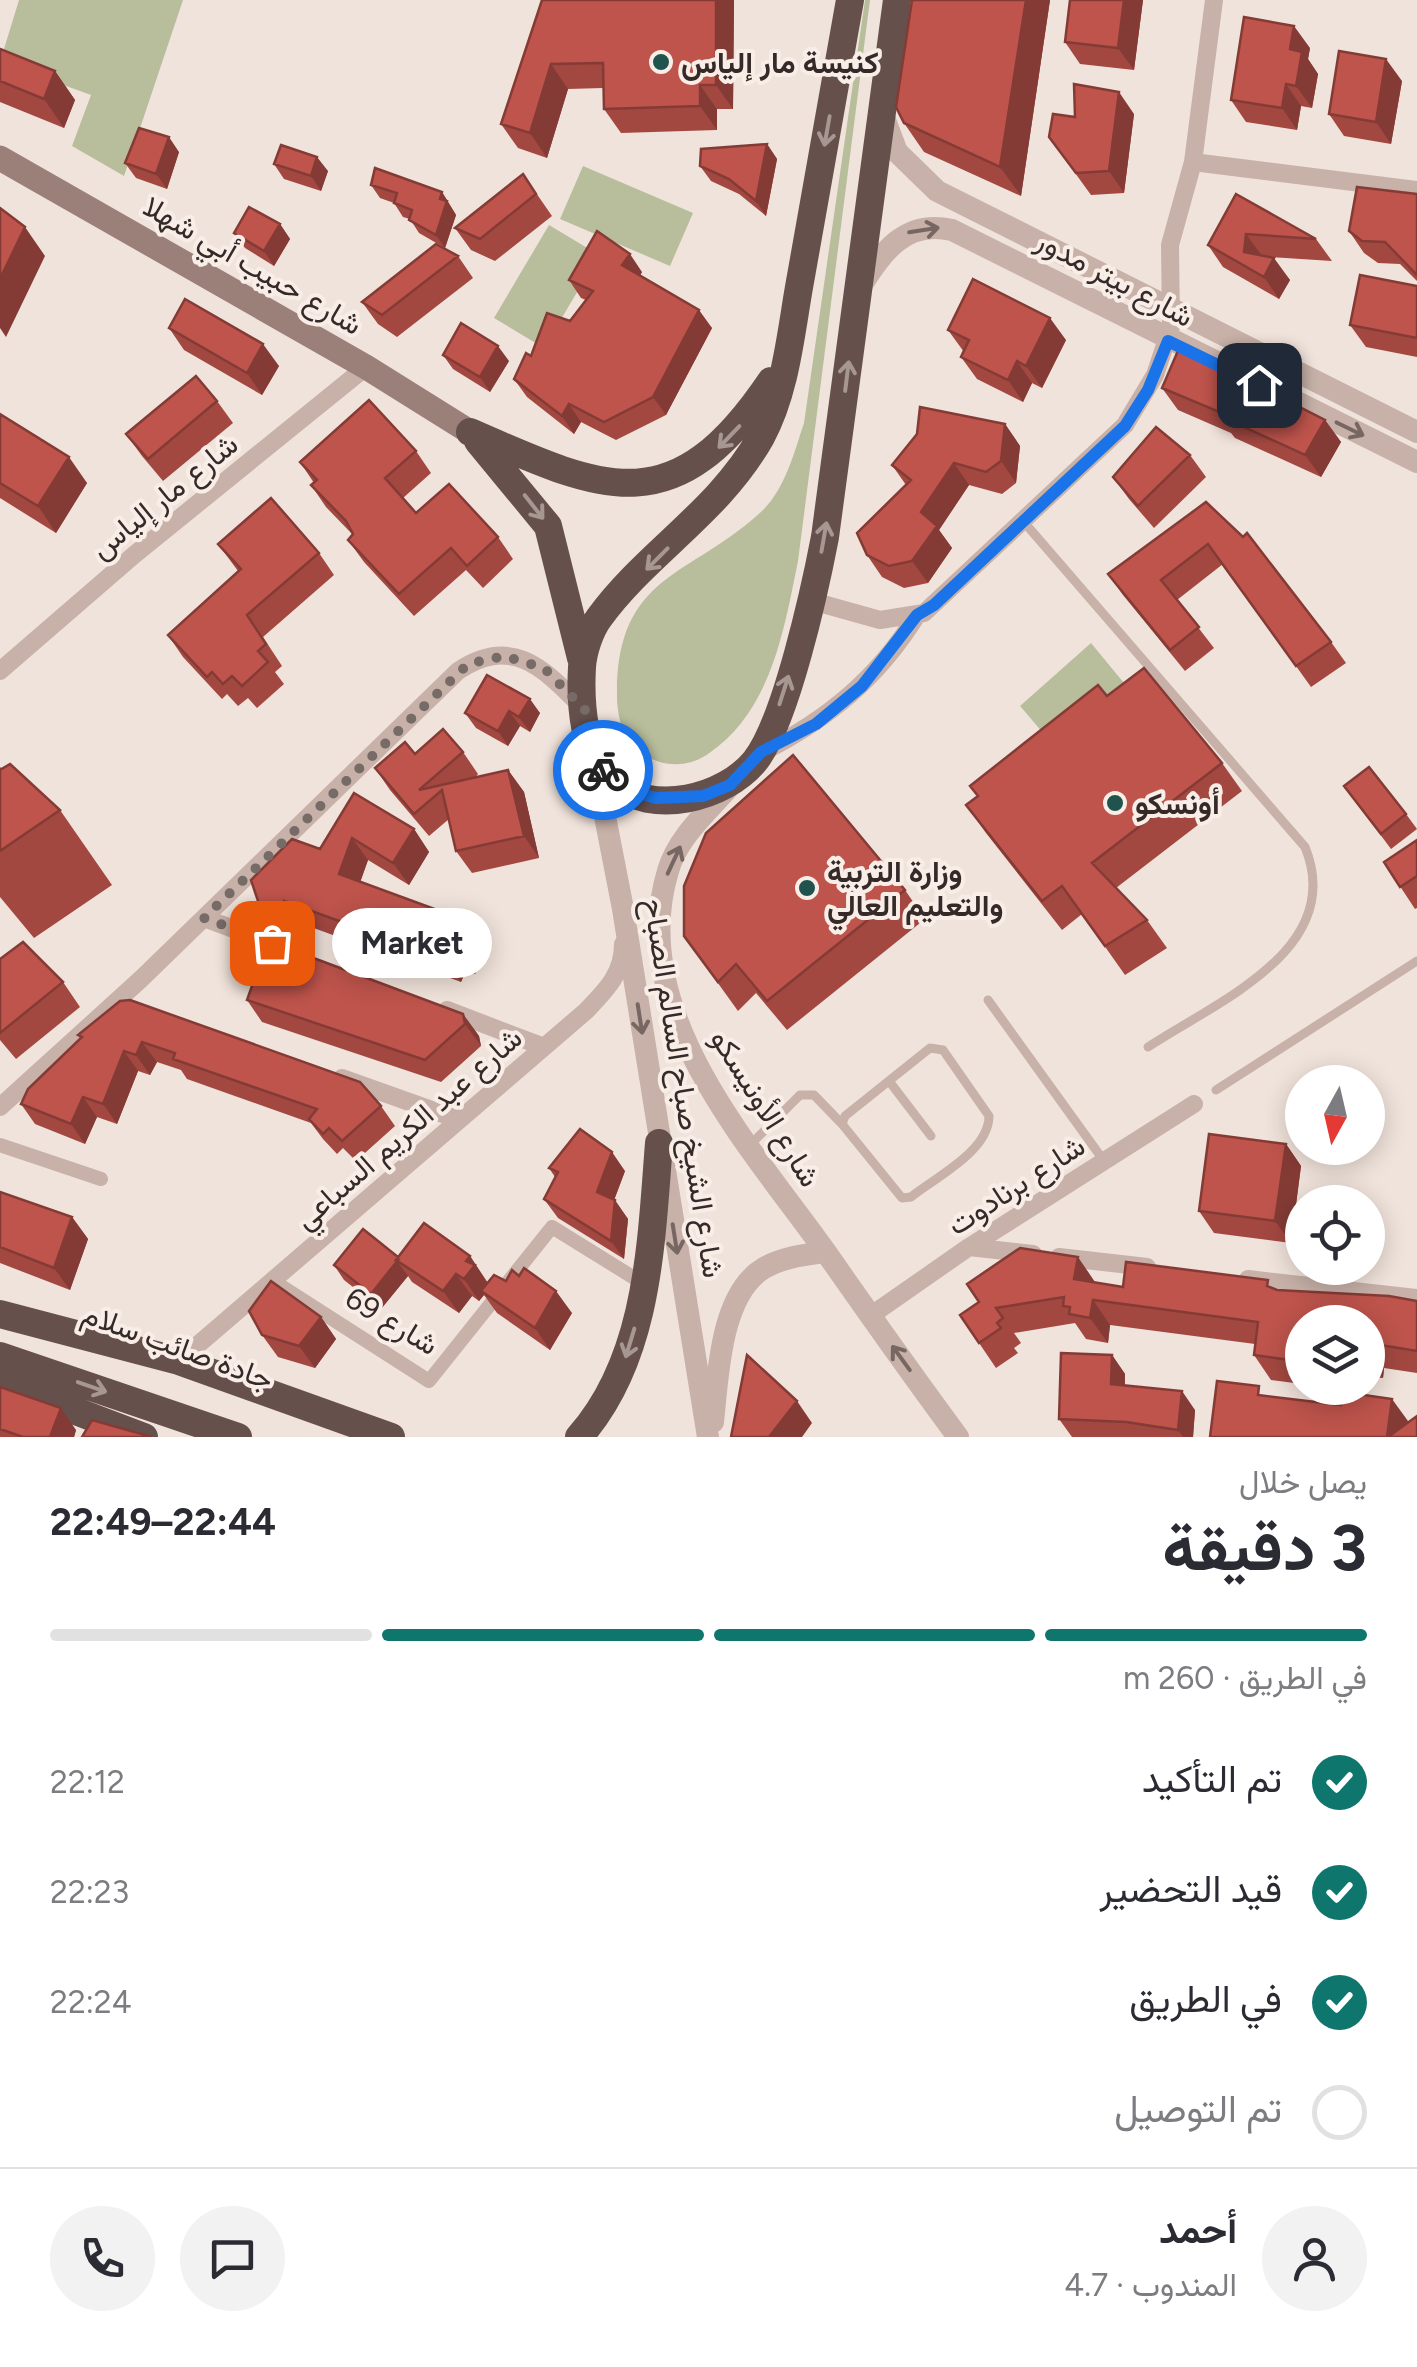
<!DOCTYPE html>
<html lang="ar">
<meta charset="utf-8">
<style>
:root{--surface:#fff;--page:#f2f2f3;--text:#2b2b33;--muted:#7c7c81;--line:#e1e1e2;--accent:#0f766e}
body{margin:0;font-family:Figtree,Vazirmatn,sans-serif;background:var(--page);color:var(--text);direction:rtl;height:100vh;display:flex;flex-direction:column;font-size:38px;white-space:nowrap}
*{box-sizing:border-box;margin:0}
p{font-size:32px;color:var(--muted)}
.icon{flex:none;width:55px;height:55px;fill:none;stroke:currentColor;stroke-width:2;stroke-linecap:round;stroke-linejoin:round}
.map{position:relative;height:1437px;overflow:hidden;direction:ltr}
.details{display:flex;flex-direction:column;background:var(--surface);flex:1}
.details>*{flex:none}
.needle{width:65px;rotate:188deg}
.buttons{position:absolute;left:1285px;top:1065px;display:grid;gap:20px}
.buttons a{display:grid;place-items:center;width:100px;height:100px;border-radius:50%;background:var(--surface);box-shadow:0 5px 25px #0003;font-size:50px}
.pin{position:absolute;display:grid;place-items:center;width:85px;height:85px;color:#fff;margin:-42px;border-radius:20px;box-shadow:0 5px 15px #0006}
.courier{position:absolute;display:grid;place-items:center;width:100px;height:100px;margin:-50px;border:8px solid #1a73e8;border-radius:50%;background:#fff;color:#222;box-shadow:0 2px 12px #0007}
.bubble{position:absolute;height:70px;border-radius:35px;background:var(--surface);box-shadow:0 5px 25px #0003;font-size:32px;font-weight:700;line-height:70px;text-align:center;direction:rtl}
.summary em{font-style:normal;font-weight:700}
.summary div{display:flex;flex-direction:column-reverse}
.summary{display:flex;align-items:center;justify-content:space-between;height:170px;padding:0 50px}
h1{font-size:65px;font-weight:700;line-height:75px}
.bar{display:grid;grid-template-columns:repeat(4,1fr);gap:15px 10px;align-content:center;height:120px;padding:0 50px}
.bar i{height:12px;border-radius:8px;background:var(--line)}
.bar .current{background:var(--accent)}
.bar p{grid-column:span 4}
.line{display:flex;align-items:center;gap:25px;padding:0 50px;border-top:2px solid var(--line)}
.line div{flex:1}
.round{display:grid;place-items:center;flex:none;width:105px;height:105px;border-radius:52px;background:var(--page)}
ol{padding:0 50px;list-style:none}
li{display:flex;align-items:center;gap:30px;height:110px}
li p{margin-inline-start:auto}
li .icon{padding:10px;border-radius:50%;background:var(--accent);color:#fff;stroke-width:4}
li:last-child{color:var(--muted)}
li i{width:55px;height:55px;border:5px solid var(--line);border-radius:50%}
.map>svg:first-child{display:block}
.green{fill:#b8be9c}
.lines{fill:none;stroke-linecap:round;stroke-linejoin:round}
.service{stroke:#c7b1a8;stroke-width:9}
.pedestrian{stroke:#c7b1a8;stroke-width:14}
.minor{stroke:#c7b1a8;stroke-width:18}
.tertiary{stroke:#c7b1a8;stroke-width:22}
.secondary{stroke:#9b807a;stroke-width:25}
.trunk{stroke:#65504c;stroke-width:28}
.wall{fill:#a34841}
.shaded-wall{fill:#853b35}
.building{fill:#be544c;stroke:#853b35;stroke-width:2.5}
.oneway{stroke:#a79792}
.oneway2{stroke:#776762}
.done{stroke:#766b67;stroke-width:10;stroke-dasharray:0 18}
.route{stroke:#1a73e8;stroke-width:12}
.poi-dot{fill:#20534e;stroke:#f8eee7;stroke-width:4}
.labels{text-anchor:middle;dominant-baseline:central;stroke-width:8;stroke-linejoin:round;paint-order:stroke}
.poi-label{font-size:30px;font-weight:bold;fill:#352a28;stroke:#f8eee7;text-anchor:start}
.street-label{font-size:30px;fill:#352a28;stroke:#f8eee7}
</style>
<div class="map">
<svg width="1417" height="1437" viewBox="0 0 1417 1437">
<rect width="100%" height="100%" fill="#f0e3db"/>
<path class="green" d="M19 0H183L124 176 72 146 91 95 0 62Z
M865 0H870L798 561C784 630 771 712 708 754 689 767 665 768 644 755 624 744 617 718 617 696 616 573 690 578 762 511 785 489 794 453 804 423Z
M583 166 693 213 670 266 560 219Z
M549 225 599 255 544 348 494 318Z
M1091 643 1124 683 1050 741 1020 706Z"/>
<g class="lines">
<path class="service" d="M1023 521 1305 847C1347 949 1216 1002 1148 1047
M988 1000 1104 1161
M930 1048 943 1050 989 1116C989 1151 936 1177 911 1197L902 1198 842 1124 845 1116Z
M889 1081 931 1136
M1216 1090 1417 961
M751 1144 800 1095H814L842 1124"/>
<path class="pedestrian" d="M0 1145 101 1179
M273 1281 429 1381 552 1227 644 1284"/>
<path class="minor" d="M1193 162 1417 190
M812 601 880 620 924 613 1125 425 1155 375 1171 327 1170 245 1193 162 1214 0
M0 671 134 555 366 367
M763 752C828 719 878 678 917 615
M204 918 287 949
M447 1010 544 1047
M342 1078 457 1119
M0 1107 141 979 458 671C513 634 545 670 583 708
M969 1247 1033 1254
M1059 1257 1147 1267
M1248 1279 1417 1298
M870 1316 969 1247 1194 1104
M179 1361 586 1011C606 990 623 974 623 944"/>
<path class="tertiary" d="M883 115 897 152 937 191 1417 432
M859 289C882 253 904 219 952 230L1417 462
M594 760 623 909 708 1437
M730 786C708 811 677 838 668 871 625 1012 751 1147 825 1251 869 1314 913 1376 958 1437
M713 1422C718 1377 720 1294 764 1268 783 1257 804 1255 825 1252"/>
<path class="secondary" d="M0 158 366 367 470 432"/>
<path class="trunk" d="M850 0C834 92 818 184 801 276 791 329 787 389 761 437 719 512 646 553 599 618 590 630 583 652 582 667 580 703 583 757 612 782 652 817 725 798 755 761 786 722 815 589 825 537L897 0
M470 432C608 493 675 523 771 381
M478 441 548 526 581 658
M0 1314 179 1361 391 1437
M0 1356 238 1437
M0 1373 28 1393 144 1437
M579 1437C649 1358 651 1243 659 1143"/>
</g>
<path class="wall" d="M542 0H734L733 109H717V130L621 133 604 109 603 88 568 89 547 158 518 148 501 124Z
M912 0H1050L1021 196 924 152 904 123Z
M1070 0H1143L1134 70 1080 64 1065 42Z
M1310 48 1308 59 1318 74 1312 108 1301 106 1297 130 1246 122 1231 100Z
M0 49 55 71 75 100 64 128 0 102Z
M1402 81 1391 144 1344 136 1329 114Z
M1134 114 1124 193 1091 195 1049 137 1075 117Z
M767 144 777 159 766 216 739 194 711 181 700 166Z
M179 152 167 189 136 178 125 163Z
M274 164 328 171 321 191 284 179Z
M523 174 552 216 495 261 471 250 455 228Z
M371 185 442 192 456 215 445 248 419 233 410 219 403 217 394 203 380 198Z
M1236 194 1316 239 1332 261 1270 257 1290 280 1279 299 1223 267 1208 245Z
M1417 194V281L1400 264 1378 263 1364 253 1349 231Z
M280 224 290 239 274 266 245 248 234 233Z
M458 256 473 278 397 337 378 324 362 302Z
M642 272 640 276 712 328 666 415 616 440 581 422 574 434 527 397 514 379 531 356 570 321 586 300 581 298 569 280Z
M1417 286V357L1366 347 1350 325Z
M169 328 279 366 262 395 184 350Z
M948 330 1066 340 1042 388 1032 383 1023 402 977 379 961 357 964 352Z
M443 355 509 361 490 392 453 369Z
M1162 388 1325 420 1341 442 1321 477 1235 438 1231 433 1178 410Z
M217 401 233 423 163 481 142 456 126 434Z
M0 414 87 483 56 533 0 498Z
M1005 424 1020 446 1016 483 1002 494 969 485 939 530 952 548 928 583 904 588 882 577 867 555 906 485 892 465Z
M416 451 431 473 403 498 416 513 498 537 513 559 483 588 466 570 414 616 364 562 348 540 353 535 326 507 311 485 314 483 300 462Z
M1190 455 1206 477 1154 528 1129 499 1113 477Z
M1206 502 1331 642 1346 663 1311 687 1223 564 1177 600 1214 648 1185 671 1123 595 1108 574Z
M218 544 319 553 334 575 263 637 282 666 275 672 284 684 257 708 248 698 238 706 227 694 222 699 183 657 168 635 238 571Z
M487 675 540 713 530 732 520 726 508 746 476 728 465 713Z
M463 752 478 774 475 778 508 770 524 792 539 858 472 873 456 851 449 819 429 836 390 790 375 768 415 754Z
M1222 763 1242 791 1116 888 1147 920 1167 948 1125 975 1082 914 1062 930 986 833 966 805Z
M0 767 60 810 112 885 34 938 0 897Z
M1344 786 1406 814 1417 829 1391 849Z
M354 793 414 829 429 852 409 885 368 860 360 882 470 922 486 944 475 974 466 970 461 982 300 923 296 937 283 935 277 932 261 910 320 849Z
M1417 840V908L1415 909 1384 862Z
M905 890 925 919 787 1030 756 993 738 1011 684 936Z
M0 959 63 982 80 1007 16 1059 0 1040Z
M247 1000 463 1014 479 1036 481 1046 441 1082 262 1022Z
M120 1001 381 1106 395 1126 356 1161 343 1148 337 1154 323 1139 311 1123 187 1079 181 1070 157 1062 150 1075 138 1071 117 1124 97 1117 85 1144 35 1124 21 1104 80 1039 78 1035Z
M1286 1144 1301 1166 1291 1243 1214 1233 1199 1211Z
M549 1168 625 1171 614 1200 628 1219 624 1259 558 1218 544 1199 555 1177Z
M0 1192 72 1217 88 1239 70 1290 0 1263Z
M470 1256 488 1283 572 1313 550 1350 497 1313 484 1295 479 1301 472 1296 459 1313 412 1282 408 1276 381 1309 344 1280 334 1265 398 1257Z
M1095 1282 1123 1287 1274 1289 1417 1301V1373L1384 1368 1383 1378 1368 1377V1322H1302V1384L1271 1380 1254 1355 1255 1344 1110 1325 1108 1343 1086 1339 1075 1323 1014 1333 1021 1343 1014 1348 1018 1353 996 1368 960 1315Z
M321 1317 336 1339 315 1368 278 1357 262 1335Z
M1112 1355 1125 1374V1385L1195 1410 1193 1437H1072L1059 1419Z
M0 1387 76 1430 74 1437H0Z"/>
<path class="shaded-wall" d="M716 0H734L733 109 716 85Z
M1026 0H1050L1021 196 1000 167Z
M1124 0H1143L1134 70 1118 48Z
M1294 26 1310 48 1308 59 1318 74 1312 108 1296 86 1290 49Z
M1386 59 1402 81 1391 144 1376 122Z
M551 64 568 89 547 158 530 133Z
M55 71 75 100 64 128 44 99Z
M1286 84 1301 106 1297 130 1282 108Z
M700 85 717 109V130L700 106Z
M1119 92 1134 114 1124 193 1109 171Z
M169 137 179 152 167 189 156 174Z
M767 144 777 159 766 216 756 201Z
M317 157 328 171 321 191 311 176Z
M442 192 456 215 445 248 436 235 440 199Z
M280 224 290 239 274 266 264 251Z
M25 227 45 256 6 337 0 328V279Z
M1246 234 1262 256 1244 252Z
M630 254 642 272 635 283 622 265Z
M1274 258 1290 280 1279 299 1264 277Z
M699 310 712 328 666 415 653 397Z
M1050 318 1066 340 1042 388 1026 366Z
M263 344 279 366 262 395 247 373Z
M498 346 509 361 490 392 480 377Z
M1017 361 1032 383 1023 402 1008 380Z
M569 404 581 422 574 434 562 416Z
M1325 420 1341 442 1321 477 1305 455Z
M1005 424 1020 446 1016 483 1001 461Z
M69 457 87 483 56 533 38 506Z
M954 463 969 485 939 530 952 548 928 583 912 561 921 512Z
M530 699 540 713 530 732 519 717Z
M509 711 520 726 508 746 498 731Z
M508 770 524 792 539 858 524 836Z
M414 829 429 852 409 885 393 863Z
M352 838 368 860 355 897 339 874Z
M284 901 300 923 296 937 280 915Z
M470 922 486 944 475 974 459 951Z
M450 948 466 970 461 982 446 960Z
M463 1014 479 1036 481 1046 465 1024Z
M142 1042 157 1062 150 1075 136 1055Z
M124 1051 138 1071 117 1124 103 1104Z
M83 1097 97 1117 85 1144 71 1124Z
M1286 1144 1301 1166 1291 1243 1275 1221Z
M612 1152 625 1171 610 1211 597 1192Z
M615 1200 628 1219 624 1259 611 1241Z
M72 1217 88 1239 70 1290 54 1268Z
M470 1256 490 1287 481 1291 484 1295 479 1301 464 1279 466 1261Z
M1078 1257 1095 1282 1074 1279Z
M397 1261 408 1276 381 1309 371 1294Z
M456 1274 472 1296 459 1313 443 1291Z
M556 1291 572 1313 550 1350 535 1328Z
M1093 1300 1110 1325 1108 1343 1090 1318Z
M321 1317 336 1339 315 1368 299 1346Z
M1368 1344 1384 1368 1383 1378 1368 1356Z
M1299 1345 1302 1350V1368L1297 1361Z
M1112 1355 1125 1374 1124 1403 1111 1384Z
M1182 1391 1195 1410 1193 1437H1183L1178 1430Z
M1392 1399 1408 1421 1405 1437H1387Z
M797 1401 812 1423 802 1437H769Z
M61 1408 76 1430 74 1437H50Z"/>
<path class="building" d="M542 0H716V85H700V106L604 109 603 63 551 64 530 133 501 124Z
M912 0H1026L1000 167 904 123 896 107Z
M1070 0H1124L1118 48 1065 42Z
M1244 17 1294 26 1290 49 1302 52 1296 86 1286 84 1282 108 1231 100Z
M0 49 55 71 44 99 0 81Z
M1339 51 1386 59 1376 122 1329 114Z
M1074 84 1119 92 1109 171 1076 173 1049 137 1053 114 1075 117Z
M139 128 169 137 156 174 125 163Z
M767 144 756 201 729 179 700 166 701 149Z
M281 145 317 157 311 176 274 164Z
M375 168 442 192 440 199 447 201 436 235 409 220 412 210 394 203 397 193 371 185Z
M523 174 536 194 480 239 455 228Z
M1357 187 1417 194V275L1385 242 1362 241 1349 231Z
M1236 194 1316 239 1246 234 1244 252 1274 258 1264 277 1208 245Z
M249 207 280 224 264 251 234 233Z
M0 208 25 227 0 279Z
M597 231 630 254 622 265 699 310 653 397 604 422 569 404 562 416 514 379 526 353 531 356 547 313 570 321 593 291 569 280Z
M436 244 458 256 382 315 362 302Z
M1360 275 1417 286V338L1350 325Z
M973 279 1050 318 1026 366 1017 361 1008 380 961 357 969 340 948 330Z
M185 299 263 344 247 373 169 328Z
M461 323 498 346 480 377 443 355Z
M1180 346 1325 420 1305 455 1220 416 1222 413 1162 388Z
M196 376 217 401 148 459 126 434Z
M369 400 416 451 385 478 416 513 449 484 498 537 467 566 451 548 399 594 348 540 353 534 346 521 311 485 317 480 300 462Z
M920 407 1005 424 1001 461 986 472 954 463 921 512 937 526 912 561 889 566 867 555 857 533 911 480 892 465 917 434Z
M0 414 69 457 38 506 0 483Z
M1156 427 1190 455 1138 506 1113 477Z
M271 498 319 553 247 615 266 644 258 651 268 662 242 686 232 676 223 684 212 672 207 677 168 635 241 569 218 544Z
M1206 502 1243 537 1247 533 1331 642 1296 666 1208 544 1161 580 1199 627 1170 650 1108 574Z
M1144 668 1222 763 1092 863 1147 920 1105 946 1062 886 1042 901 966 805 978 796 970 786 1098 685 1107 696Z
M487 675 530 699 519 717 509 711 498 731 465 713Z
M443 729 463 752 419 790 508 770 524 836 456 851 442 790 414 814 375 768 405 742 415 754Z
M793 755 905 890 767 1001 736 964 718 982 684 936V886L706 833Z
M10 764 60 810 0 851V770Z
M1369 767 1406 814 1381 834 1344 786Z
M354 793 414 829 393 863 352 838 339 874 470 922 459 951 450 948 446 960 284 901 280 915 261 910 251 880 292 839 320 849Z
M1417 840V876L1400 887 1384 862Z
M268 941 463 1014 465 1024 425 1060 247 1000Z
M23 942 63 982 0 1033V959Z
M130 1000 360 1082 381 1106 342 1141 329 1128 323 1134 309 1119 317 1109 173 1059 175 1053 142 1042 136 1055 124 1051 103 1104 83 1097 71 1124 21 1104 28 1089 82 1037 78 1035 120 1001Z
M580 1129 612 1152 597 1192 615 1200 611 1241 544 1199 558 1172 549 1168Z
M1209 1134 1286 1144 1275 1221 1199 1211Z
M0 1192 72 1217 54 1268 0 1247Z
M424 1223 470 1256 466 1261 475 1265 464 1279 456 1274 443 1291 396 1260Z
M363 1229 398 1257 396 1260H398L371 1294 334 1265Z
M1020 1248 1078 1257 1074 1279 1123 1287 1126 1262 1268 1280 1267 1286 1277 1290 1389 1296 1417 1301V1351L1368 1343V1322H1302V1346L1299 1345 1297 1361 1254 1355 1258 1322 1093 1300 1090 1318 1069 1314 1070 1307 1063 1306 1064 1297 996 1308 1003 1318 997 1323 1001 1328 979 1343 960 1315 979 1302 967 1284Z
M524 1268 556 1291 535 1328 481 1291 494 1275 506 1281 512 1270 519 1276Z
M271 1281 321 1317 299 1346 262 1335 249 1311Z
M1061 1353 1112 1355 1111 1384 1182 1391 1178 1430 1126 1422 1059 1419Z
M747 1355 797 1401 769 1437H731Z
M1217 1381 1259 1386 1258 1395 1341 1405 1343 1392 1392 1399 1387 1437H1210Z
M0 1387 61 1408 50 1437H23L0 1429Z
M1417 1416V1437H1388Z
M92 1420 152 1437H82Z"/>
<defs><path id="oneway-shaft" d="M-6 0H5M1.5-3L5.5 0L1.5 3" fill="none" stroke-width="1.6" stroke-linecap="round" stroke-linejoin="round" transform="scale(2.5)"/></defs>
<g class="oneway">
<use href="#oneway-shaft" transform="translate(827 131) rotate(100)"/>
<use href="#oneway-shaft" transform="translate(847 376) rotate(-83)"/>
<use href="#oneway-shaft" transform="translate(729 437) rotate(134)"/>
<use href="#oneway-shaft" transform="translate(534 507) rotate(52)"/>
<use href="#oneway-shaft" transform="translate(824 537) rotate(-80)"/>
<use href="#oneway-shaft" transform="translate(657 559) rotate(135)"/>
<use href="#oneway-shaft" transform="translate(784 690) rotate(-72)"/>
<use href="#oneway-shaft" transform="translate(630 1343) rotate(107)"/>
<use href="#oneway-shaft" transform="translate(92 1387) rotate(19)"/>
</g>
<g class="oneway2">
<use href="#oneway-shaft" transform="translate(924 230) rotate(-9)"/>
<use href="#oneway-shaft" transform="translate(1350 429) rotate(26)"/>
<use href="#oneway-shaft" transform="translate(674 860) rotate(-65)"/>
<use href="#oneway-shaft" transform="translate(640 1019) rotate(81)"/>
<use href="#oneway-shaft" transform="translate(675 1239) rotate(81)"/>
<use href="#oneway-shaft" transform="translate(901 1358) rotate(-126)"/>
</g>
<g class="lines">
<path class="done" d="M272 943 204 918 468 664 504 656 544 668 585 710 588 737 603 770"/>
<path class="route" d="M603 770 623 789 656 798 703 796 730 785 761 752 816 724 862 686 917 615 934 605 1125 426 1148 390 1168 341 1259 385"/>
</g>
<g class="poi-dot">
<circle cx="661" cy="62" r="10"/>
<circle cx="1115" cy="803" r="10"/>
<circle cx="807" cy="888" r="10"/>
</g>
<g class="labels">
<g class="poi-label">
<text x="681" y="62">كنيسة مار إلياس</text>
<text x="1135" y="803">أونسكو</text>
<text x="827" y="871">وزارة التربية<tspan x="827" dy="34">والتعليم العالي</tspan></text>
</g>
<g class="street-label">
<text transform="translate(253 265) rotate(30)">شارع حبيب أبي شهلا</text>
<text transform="translate(1115 278) rotate(28)">شارع بيتر مدور</text>
<text transform="translate(164 496) rotate(-39)">شارع مار إلياس</text>
<text transform="translate(684 1088) rotate(81)">شارع الشيخ صباح السالم الصباح</text>
<text transform="translate(766 1108) rotate(58)">شارع الأونيسكو</text>
<text transform="translate(408 1128) rotate(-41)">شارع عبد الكريم السباعي</text>
<text transform="translate(1016 1185) rotate(-33)">شارع برنادوت</text>
<text transform="translate(392 1321) rotate(31)">شارع 69</text>
<text transform="translate(178 1346) rotate(20)">جادة صائب سلام</text>
</g>
</g>
</svg>
<div class="buttons">
<a><svg class="needle" viewBox="-14 -14 28 28"><path d="M0-13l5 13h-10z" fill="#e53935"/><path d="M0 13l5-13h-10z" fill="#7c7c81"/></svg></a>
<a><svg class="icon" aria-label="locate" viewBox="0 0 24 24"><circle cx="12" cy="12" r="6"/><path d="M12 2v4M12 18v4M2 12h4M18 12h4"/></svg></a>
<a><svg class="icon" aria-label="layers" viewBox="0 0 24 24"><path d="M12 4l9 5-9 5-9-5zM3 14l9 5 9-5"/></svg></a>
</div>
<div class="pin" style="left:272px;top:943px;background:#ea580c"><svg class="icon" aria-label="bag" viewBox="0 0 24 24"><path d="M5 8h14l-1 12H6zM9 8a3 3 0 0 1 6 0"/></svg></div>
<div class="pin" style="left:1259px;top:385px;background:#1f2937"><svg class="icon" aria-label="home" viewBox="0 0 24 24"><path d="M3 11l9-7 9 7M6 9v11h12V9"/></svg></div>
<div class="courier" style="left:603px;top:770px"><svg class="icon" aria-label="bike" viewBox="0 0 24 24"><circle cx="6" cy="16" r="4"/><circle cx="18" cy="16" r="4"/><path d="M6 16l4-8h5l3 8M10 8l3 8H6M13 5h3"/></svg></div>
<div class="bubble" style="left:332px;top:908px;width:160px">Market</div>
</div>
<section class="details">
<div class="summary"><div><h1>3 دقيقة</h1><p>يصل خلال</p></div><em>22:44–22:49</em></div>
<div class="bar"><i class="current"></i><i class="current"></i><i class="current"></i><i></i><p>في الطريق · 260 m</p></div>
<ol>
<li><svg class="icon" aria-label="check" viewBox="0 0 24 24"><path d="M5 12l5 5 9-10"/></svg>تم التأكيد<p>22:12</p></li>
<li><svg class="icon" aria-label="check" viewBox="0 0 24 24"><path d="M5 12l5 5 9-10"/></svg>قيد التحضير<p>22:23</p></li>
<li><svg class="icon" aria-label="check" viewBox="0 0 24 24"><path d="M5 12l5 5 9-10"/></svg>في الطريق<p>22:24</p></li>
<li><i></i>تم التوصيل</li>
</ol>
<div class="line" style="height:180px"><a class="round"><svg class="icon" aria-label="person" viewBox="0 0 24 24"><circle cx="12" cy="8" r="4"/><path d="M4 21q1-7 8-7t8 7"/></svg></a><div><b>أحمد</b><p>المندوب · 4.7</p></div><a class="round"><svg class="icon" aria-label="chat" viewBox="0 0 24 24"><path d="M4 5h16v11H9l-5 4z"/></svg></a><a class="round"><svg class="icon" aria-label="phone" viewBox="0 0 24 24"><path d="M5 4h4l2 5-3 2q2 4 5 5l2-3 5 2v4C11 20 4 13 5 4z"/></svg></a></div>
</section>
